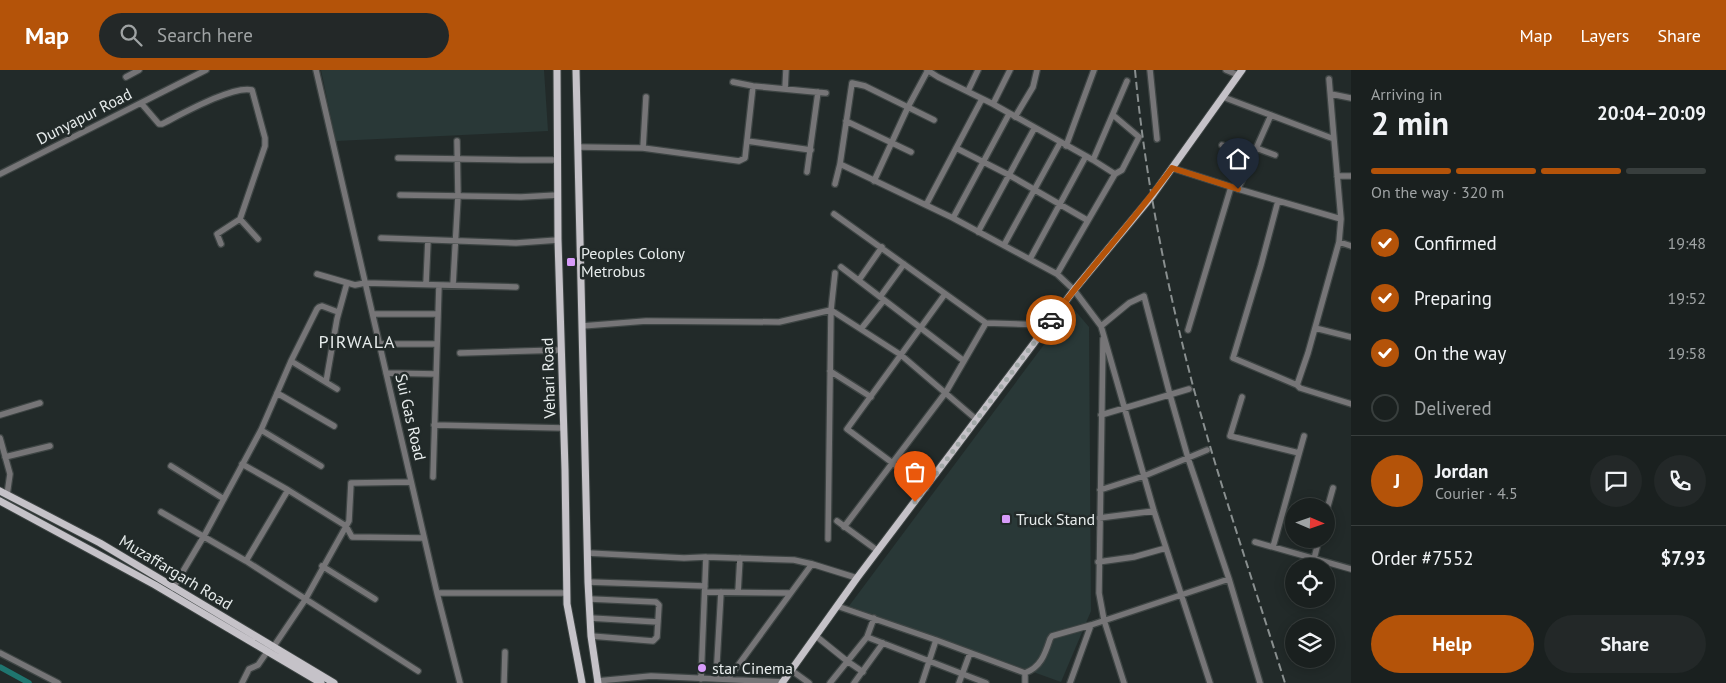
<!DOCTYPE html>
<meta charset="utf-8">
<style>
:root{--surface:#1a201f;--page:#232828;--text:#f1f3f6;--muted:#9fa3a4;--line:#383e3d;--accent:#b45309}
body{margin:0;font-family:"PT Sans",sans-serif;background:var(--page);color:var(--text);height:100vh;display:flex;flex-direction:column;font-size:19px;white-space:nowrap}
*{box-sizing:border-box;margin:0}
p{font-size:16px;color:var(--muted)}
.icon{flex:none;width:28px;height:28px;fill:none;stroke:currentColor;stroke-width:2;stroke-linecap:round;stroke-linejoin:round}
.map{position:relative;flex:1;overflow:hidden}
.side{display:flex;flex-direction:column;background:var(--surface);width:375px}
.side>*{flex:none}
.needle{width:32px;rotate:92deg}
.controls{position:absolute;left:1285px;top:428px;display:grid;gap:10px}
.controls a{display:grid;place-items:center;width:50px;height:50px;border-radius:50%;background:var(--surface);box-shadow:0 2px 12px #0003,0 0 0 1px var(--line);font-size:25px}
.pin{position:absolute;display:grid;place-items:center;width:42px;height:42px;color:#fff;margin:-51px -21px;border-radius:50% 50% 50% 0;rotate:-45deg;box-shadow:0 0 5px #0007}
.pin .icon{rotate:45deg}
.courier{position:absolute;display:grid;place-items:center;width:50px;height:50px;margin:-25px;border:4px solid #b45309;border-radius:50%;background:#fff;color:#222;box-shadow:0 1px 6px #0007}
.head em{font-style:normal;font-weight:600}
.head div{display:flex;flex-direction:column-reverse}
.head{display:flex;align-items:center;justify-content:space-between;height:85px;padding:0 20px}
h1{font-size:32px;font-weight:600;line-height:38px}
.bar{display:grid;grid-template-columns:repeat(4,1fr);gap:8px 5px;align-content:center;height:60px;padding:0 20px}
.bar i{height:6px;border-radius:4px;background:var(--line)}
.bar .on{background:var(--accent)}
.bar p{grid-column:span 4}
.line{display:flex;align-items:center;gap:12px;padding:0 20px;border-top:1px solid var(--line)}
.line div{flex:1}
.round{display:grid;place-items:center;flex:none;width:52px;height:52px;border-radius:26px;background:var(--page)}
ol{padding:0 20px;list-style:none}
li{display:flex;align-items:center;gap:15px;height:55px}
li p{margin-inline-start:auto}
li .icon{padding:5px;border-radius:50%;background:var(--accent);color:#fff;stroke-width:4}
li:last-child{color:var(--muted)}
li i{width:28px;height:28px;border:2px solid var(--line);border-radius:50%}
.cta{display:flex;gap:10px;margin-top:auto;padding:10px 20px}
.cta a{flex:1;height:58px;border-radius:30px;background:var(--accent);color:#fff;font-size:20px;font-weight:600;line-height:58px;text-align:center}
.cta a+a{background:var(--page);color:var(--text)}
header{display:flex;align-items:center;gap:30px;box-sizing:border-box;height:70px;padding:0 25px;background:var(--accent);color:#fff}
header strong{font-size:24px}
nav{display:flex;gap:28px;margin-inline-start:auto;font-size:18px}
.search{width:350px;height:45px;background:var(--page);display:flex;align-items:center;gap:12px;box-sizing:border-box;padding:0 18px;border-radius:28px;color:var(--muted);font-size:19px}
main{display:flex;flex:1;min-height:0}
.map>svg:first-child{display:block}
.built{fill:#293837}
.lines{fill:none;stroke-linecap:round;stroke-linejoin:round}
.canal{stroke:#1f756f;stroke-width:5.5}
.minor-casing{stroke:#3e4544;stroke-width:8}
.major-casing{stroke:#3e4544;stroke-width:9}
.minor{stroke:#767577;stroke-width:5.5}
.major{stroke:#c5c2c8;stroke-width:7}
.rail{stroke:#898f8f;stroke-width:2;stroke-dasharray:8 4;stroke-linecap:butt}
.done{stroke:#a2a8a8;stroke-width:5;stroke-dasharray:0 9}
.route{stroke:#b45309;stroke-width:6}
.poi-dot{fill:#d79bf9;stroke:#222a29;stroke-width:2}
.labels{text-anchor:middle;dominant-baseline:central;stroke-width:5;stroke-linejoin:round;paint-order:stroke}
.street-label{font-size:16px;fill:#e7ecec;stroke:#222a29}
.poi-label{font-size:16px;fill:#e7ecec;stroke:#222a29;text-anchor:start}
.neighbourhood-label{font-size:18px;letter-spacing:1px;fill:#e7ecec;stroke:#222a29}
</style>
<header>
<strong>Map</strong>
<div class="search"><svg class="icon" aria-label="search" viewBox="0 0 24 24"><circle cx="10" cy="10" r="6"/><path d="M15 15l6 6"/></svg>Search here</div>
<nav><a>Map</a><a>Layers</a><a>Share</a></nav>
</header>
<main>
<div class="map">
<svg width="1351" height="613" viewBox="0 0 1351 613">
<rect width="100%" height="100%" fill="#222a29"/>
<path class="built" d="M321 0H544L548 61 336 71Z
M1072 237 1089 257 1091 541 1061 612 849 536Z"/>
<g class="lines">
<path class="canal" d="M0 597 29 613"/>
<g class="minor-casing">
<path id="minor" d="M316 0 437 523 460 613
M927 0 938 7 993 34 1093 90 1115 104
M1150 0 1157 69
M1226 0 1238 5
M126 7 139 0
M1329 9 1334 69
M733 12 753 16 826 23
M785 19 786 0
M968 21 978 0
M1331 24 1351 28
M1223 27 1334 69 1341 149
M141 33 159 54H162C180 45 233 15 252 20L265 68V76L240 149 217 164 221 174
M993 34 1010 0
M1015 47 1033 17 1037 0
M846 51 911 82
M747 71 811 80
M1222 75 1253 85
M1066 76 1094 0
M579 77 643 78 739 91 745 88 753 16
M643 78 646 27
M956 78 1009 105 1087 150
M1256 78 1275 85
M398 88 521 90H558
M1093 90 1127 11
M840 94 953 148 1057 204 1074 220 1101 256 1154 441 1210 613
M1172 98 1238 119 1341 149 1339 172 1351 176
M807 102 818 22
M0 104 206 0
M1337 106H1351
M874 111 908 37 928 0
M835 114 840 94 852 13 865 16 934 50
M1238 119 1271 45
M400 125 521 127 558 125
M1278 131 1261 195 1233 288 1297 315
M926 135 982 29
M834 144 986 253 946 322 844 457
M953 148 1009 44
M240 149 258 169
M978 162 1034 59
M381 168 516 173 558 170
M1339 172 1308 283 1297 315 1300 318 1351 334
M1004 175 1060 73
M1030 189 1086 86
M841 197 964 291
M317 204 355 215 365 213 516 217
M1057 204 1115 104 1122 100 1139 67 1113 45
M859 210 882 177
M426 214 428 170
M453 215 458 126 457 71
M880 227 904 194
M373 244H438
M986 253 1048 255
M582 256 646 251 779 252 831 240 901 285 977 350
M1101 256 1129 233 1144 226 1170 325 1188 388 1229 509 1260 613
M1315 258 1351 267
M861 259 884 230
M1188 260 1231 117
M1103 269 1099 523 1104 550 1124 613
M380 274H437
M460 283 561 280
M291 291 337 319
M830 301 871 327
M386 303 436 304
M326 312 337 249 347 213
M277 323 334 356
M1242 327 1230 366 1299 383
M0 345 40 333
M1101 345 1189 319
M434 355 563 358
M261 360 321 396
M0 368 10 404 7 425
M5 387 50 376
M242 394 288 420 346 456 352 467 424 468
M171 396 224 429
M433 407 439 215
M926 418 847 359 945 224
M1100 420 1144 406 1207 380
M161 442 246 491 418 601
M1326 443 1333 418
M1099 448 1154 441
M837 451 878 481
M828 469 831 240 835 203
M1255 472 1351 499
M1273 477 1304 366
M588 483 684 488 706 487 794 490 812 494 857 508
M1314 489 1319 469
M246 491 288 420
M1098 492 1134 487 1166 478
M322 496 375 529
M588 512 705 516
M173 518 204 466 261 360 291 291 317 239 319 237 322 236 338 242
M705 522 790 523
M738 522 740 488
M437 523H566
M590 529 656 532 659 535 657 567 653 571 591 566
M837 536 936 570 1025 603C1041 597 1045 584 1050 569L1052 566 1091 555
M590 548 658 552
M816 566 847 591 863 602
M867 567 986 613
M274 576 305 530 349 451 351 413 411 412
M0 583 58 613
M791 600 809 613
M701 609 706 487
M716 609 721 522
M728 609 812 494
M597 611 651 606 783 612
M242 613 249 599 258 595 267 582
M504 613 505 582
M830 613 867 567 874 548
M854 613 883 573
M922 613 936 570
M959 613 970 583
M1025 613V603
M1070 613 1091 555 1229 509"/>
</g>
<g class="major-casing">
<path id="major" d="M557 0 558 170 565 399 567 534 582 613
M576 0 588 512 591 566 598 613
M0 421 100 473 334 613
M0 431 155 515 321 613
M782 613 857 508 1074 220 1152 126 1242 0"/>
</g>
<use href="#minor" class="minor"/>
<use href="#major" class="major"/>
<path class="rail" d="M1135 0C1145 107 1166 213 1193 316 1220 416 1254 514 1285 613"/>
</g>
<g class="lines">
<path class="done" d="M915 432 1051 250"/>
<path class="route" d="M1051 250C1090 198 1134 150 1172 98L1238 119"/>
</g>
<g class="poi-dot">
<rect x="566" y="187" width="10" height="10" rx="2.5"/>
<rect x="1001" y="444" width="10" height="10" rx="2.5"/>
<circle cx="702" cy="598" r="5"/>
</g>
<g class="labels">
<g class="street-label">
<text transform="translate(84 46) rotate(-27)">Dunyapur Road</text>
<text transform="translate(548 308) rotate(-92)">Vehari Road</text>
<text transform="translate(411 347) rotate(77)">Sui Gas Road</text>
<text transform="translate(176 502) rotate(31)">Muzaffargarh Road</text>
</g>
<g class="poi-label">
<text x="581" y="183">Peoples Colony<tspan x="581" dy="18">Metrobus</tspan></text>
<text x="1016" y="449">Truck Stand</text>
<text x="712" y="598">star Cinema</text>
</g>
<g class="neighbourhood-label">
<text x="357" y="271">PIRWALA</text>
</g>
</g>
</svg>
<div class="controls">
<a><svg class="needle" viewBox="-14 -14 28 28"><path d="M0-13l5 13h-10z" fill="#e53935"/><path d="M0 13l5-13h-10z" fill="#9fa3a4"/></svg></a>
<a><svg class="icon" aria-label="locate" viewBox="0 0 24 24"><circle cx="12" cy="12" r="6"/><path d="M12 2v4M12 18v4M2 12h4M18 12h4"/></svg></a>
<a><svg class="icon" aria-label="layers" viewBox="0 0 24 24"><path d="M12 4l9 5-9 5-9-5zM3 14l9 5 9-5"/></svg></a>
</div>
<div class="pin" style="left:915px;top:432px;background:#ea580c"><svg class="icon" aria-label="bag" viewBox="0 0 24 24"><path d="M5 8h14l-1 12H6zM9 8a3 3 0 0 1 6 0"/></svg></div>
<div class="pin" style="left:1238px;top:119px;background:#1f2937"><svg class="icon" aria-label="home" viewBox="0 0 24 24"><path d="M3 11l9-7 9 7M6 9v11h12V9"/></svg></div>
<div class="courier" style="left:1051px;top:250px"><svg class="icon" aria-label="car" viewBox="0 0 24 24"><path d="M5 17H2v-5l4-1 3-4h7l3 4 3 1v5h-3M9 17h6M6 11h13"/><circle cx="7" cy="17" r="2"/><circle cx="17" cy="17" r="2"/></svg></div>
</div>
<section class="side">
<div class="head"><div><h1>2 min</h1><p>Arriving in</p></div><em>20:04–20:09</em></div>
<div class="bar"><i class="on"></i><i class="on"></i><i class="on"></i><i></i><p>On the way · 320 m</p></div>
<ol>
<li><svg class="icon" aria-label="check" viewBox="0 0 24 24"><path d="M5 12l5 5 9-10"/></svg>Confirmed<p>19:48</p></li>
<li><svg class="icon" aria-label="check" viewBox="0 0 24 24"><path d="M5 12l5 5 9-10"/></svg>Preparing<p>19:52</p></li>
<li><svg class="icon" aria-label="check" viewBox="0 0 24 24"><path d="M5 12l5 5 9-10"/></svg>On the way<p>19:58</p></li>
<li><i></i>Delivered</li>
</ol>
<div class="line" style="height:90px"><b class="round" style="background:var(--accent);color:#fff">J</b><div><b>Jordan</b><p>Courier · 4.5</p></div><a class="round"><svg class="icon" aria-label="chat" viewBox="0 0 24 24"><path d="M4 5h16v11H9l-5 4z"/></svg></a><a class="round"><svg class="icon" aria-label="phone" viewBox="0 0 24 24"><path d="M5 4h4l2 5-3 2q2 4 5 5l2-3 5 2v4C11 20 4 13 5 4z"/></svg></a></div>
<div class="line" style="height:65px"><div>Order #7552</div><b>$7.93</b></div>
<div class="cta"><a>Help</a><a>Share</a></div>
</section>
</main>
